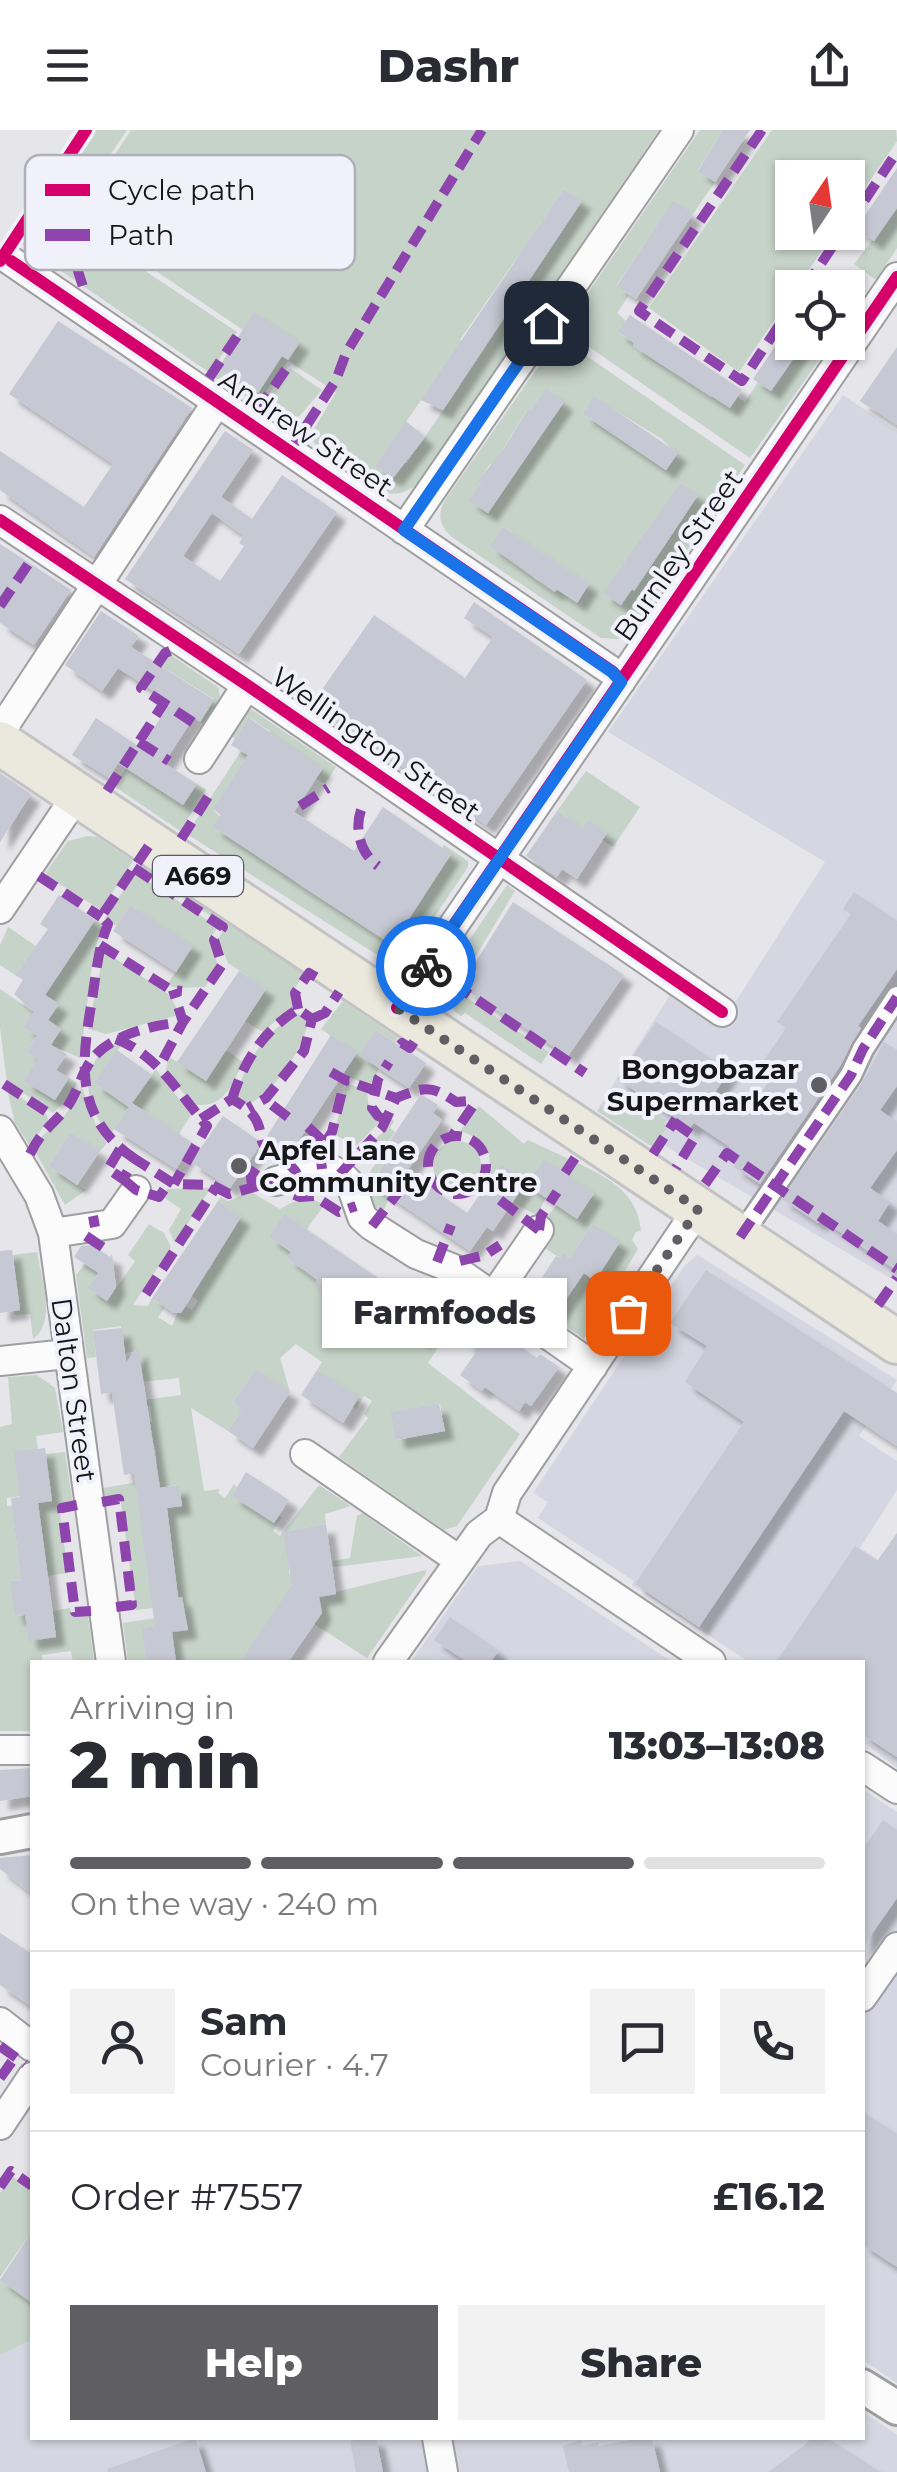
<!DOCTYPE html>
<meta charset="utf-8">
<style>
:root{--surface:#fff;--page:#f2f2f3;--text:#2b2b33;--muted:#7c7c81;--line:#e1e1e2;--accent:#5f5f63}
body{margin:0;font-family:Montserrat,sans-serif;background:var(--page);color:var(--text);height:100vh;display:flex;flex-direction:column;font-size:38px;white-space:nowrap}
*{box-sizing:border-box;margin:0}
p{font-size:32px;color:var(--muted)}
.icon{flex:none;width:55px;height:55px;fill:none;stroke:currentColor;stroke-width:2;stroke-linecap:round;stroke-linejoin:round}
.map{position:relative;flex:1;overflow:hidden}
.panel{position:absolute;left:30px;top:1530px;width:835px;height:780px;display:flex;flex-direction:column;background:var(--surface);border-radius:0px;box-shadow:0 2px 8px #0004}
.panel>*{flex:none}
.needle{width:65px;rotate:13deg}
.buttons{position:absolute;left:775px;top:30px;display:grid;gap:20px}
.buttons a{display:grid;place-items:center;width:90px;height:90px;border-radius:0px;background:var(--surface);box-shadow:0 2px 8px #0004;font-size:50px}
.pin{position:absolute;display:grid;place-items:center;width:85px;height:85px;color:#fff;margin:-42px;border-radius:20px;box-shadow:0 5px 15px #0006}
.courier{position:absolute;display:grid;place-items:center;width:100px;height:100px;margin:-50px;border:8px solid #1a73e8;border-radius:50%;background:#fff;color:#222;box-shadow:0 2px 12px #0007}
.bubble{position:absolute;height:70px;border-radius:0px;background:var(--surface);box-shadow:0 2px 8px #0004;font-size:32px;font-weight:800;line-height:70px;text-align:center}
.headline em{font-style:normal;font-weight:800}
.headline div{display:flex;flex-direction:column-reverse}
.headline{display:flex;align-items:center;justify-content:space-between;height:170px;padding:0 40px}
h1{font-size:65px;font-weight:800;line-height:75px}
.bar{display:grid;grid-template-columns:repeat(4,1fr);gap:15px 10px;align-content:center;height:120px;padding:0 40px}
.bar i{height:12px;border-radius:8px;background:var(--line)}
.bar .on{background:var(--accent)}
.bar p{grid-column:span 4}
.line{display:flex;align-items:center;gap:25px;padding:0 40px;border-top:2px solid var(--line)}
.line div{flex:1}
.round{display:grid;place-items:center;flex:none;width:105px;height:105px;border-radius:0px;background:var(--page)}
.action{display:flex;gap:20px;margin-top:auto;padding:20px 40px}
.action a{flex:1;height:115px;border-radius:0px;background:var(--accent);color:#fff;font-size:40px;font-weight:800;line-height:115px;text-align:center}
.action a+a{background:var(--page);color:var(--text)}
header{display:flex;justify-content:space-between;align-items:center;height:130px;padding:0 40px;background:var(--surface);font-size:45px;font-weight:800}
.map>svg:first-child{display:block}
.built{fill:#d5d6e1}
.green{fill:#c6d3c8;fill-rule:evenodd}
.building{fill:#c6c8d3;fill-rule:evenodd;filter:url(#shadow)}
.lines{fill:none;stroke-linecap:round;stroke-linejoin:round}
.pedestrian-casing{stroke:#9f9fa2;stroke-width:25}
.minor-casing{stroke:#9f9fa2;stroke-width:32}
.tertiary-casing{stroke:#9f9fa2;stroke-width:38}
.primary-casing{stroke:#c3c3c6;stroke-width:48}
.pedestrian{stroke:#fbfbfc;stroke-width:20}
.minor{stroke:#fbfbfc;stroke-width:28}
.tertiary{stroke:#fbfbfc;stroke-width:32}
.primary{stroke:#ebe8dd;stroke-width:42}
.quiet{stroke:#8e44ad;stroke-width:10;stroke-dasharray:20 10;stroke-linecap:butt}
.cycleway-casing{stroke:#f0f1fa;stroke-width:19}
.cycleway{stroke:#d6006c;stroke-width:12}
.done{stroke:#5f5f63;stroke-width:10;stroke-dasharray:0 18}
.route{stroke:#1a73e8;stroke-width:12}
.poi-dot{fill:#5f5f63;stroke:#f0f1fa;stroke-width:4}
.labels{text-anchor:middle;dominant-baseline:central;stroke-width:8;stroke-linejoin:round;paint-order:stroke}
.shield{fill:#f0f1fa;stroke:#58585d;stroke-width:2.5}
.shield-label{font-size:25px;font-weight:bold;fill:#17171a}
.street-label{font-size:28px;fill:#17171a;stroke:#f0f1fa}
.poi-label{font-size:28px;font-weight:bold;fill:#17171a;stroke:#f0f1fa;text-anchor:end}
.key{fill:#f0f1fa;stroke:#afb0b7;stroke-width:2.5}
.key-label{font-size:28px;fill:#17171a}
</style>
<header><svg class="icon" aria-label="menu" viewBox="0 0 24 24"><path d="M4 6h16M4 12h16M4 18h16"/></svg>Dashr<svg class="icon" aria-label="share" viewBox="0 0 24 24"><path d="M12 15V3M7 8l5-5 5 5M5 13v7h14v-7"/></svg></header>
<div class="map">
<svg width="897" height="2342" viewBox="0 0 897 2342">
<defs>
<filter id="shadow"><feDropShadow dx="9" dy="9" stdDeviation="2.5" flood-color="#0004"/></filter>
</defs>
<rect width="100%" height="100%" fill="#e5e5ea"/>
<path class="built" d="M843 265 897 301V1152L599 977 670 865 720 896 825 732 608 602Z
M698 1125 897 1250 859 1306 897 1331V1360L860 1418 897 1443V1638L863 1612 862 1532H749L632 1455 634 1451 538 1388 548 1372 533 1363 685 1135Z
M520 1431 672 1532H411L478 1436Z
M862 1659 897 1682V2253L863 2230Z
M32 2210V2308H862L863 2281 897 2305V2342H0V2225Z"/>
<path class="green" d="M93 0H127L67 89 237 202 210 243 19 112Z
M131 0H659L416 356 401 363 391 364 314 313 313 301 336 262 288 231 257 274 213 246 243 200 75 86ZM564 59 582 71 545 125 527 114ZM518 126 478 222 460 210ZM452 226 459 257 407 333 375 336Z
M700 0H723L698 40 715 52 693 84 673 72 617 155 629 165 617 183 626 191 619 203 634 213 633 216 710 267H737L745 272 758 252 771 260 805 213H831L750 328 563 199Z
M772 0H896L897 11 848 83V48H792V102L834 103 797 157 792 158V164L739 242 649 178Z
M897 78V118L876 150 854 134Z
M559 207 745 335 631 503 618 509 601 508 452 407C439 395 437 385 445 370ZM546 260 563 273 488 383 470 371 481 353 479 351 490 334 493 336 527 280 531 281ZM594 267 662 309 677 324 666 340 583 284ZM680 353 698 366 635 460 632 459 620 475 604 463ZM503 397 589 454 578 472 535 449Z
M290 238 322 260 290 297 262 278Z
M168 523 219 558 220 573 206 595 200 592 214 569 160 535Z
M251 579 336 637 325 654 316 649 323 638 268 606 270 601 250 588 235 609 229 605Z
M241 621 248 625 213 680 302 757 392 814 451 725 442 718 444 715 468 731V737L412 820 379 826 187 704Z
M126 638 197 654 206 660 180 701 114 656Z
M586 641 640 677 613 717 602 710 607 703 589 691 583 698 557 681Z
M88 706 97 707 133 731 101 780 48 747 46 742 68 711Z
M141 735 304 844 290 866 292 877 263 902 245 891 266 859 228 833 218 809 226 796 138 738Z
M135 743 218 797 209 810 218 835 205 857 177 858 167 855 192 816 130 775 116 796 105 788Z
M507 755 515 761 466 842 453 834Z
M95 790 102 794 93 828 80 928 51 915 61 899 48 890 59 875 45 865Z
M8 797 36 816 15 845 0 835V815Z
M104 821 171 866 179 885 106 904 88 899Z
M448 843 462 852 457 861 549 922 541 934 465 883 461 886 454 881 444 849Z
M0 859 34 882 37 906 27 922 77 953 70 967 53 983 7 952 0 898Z
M343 871 398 908 395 912 376 900 360 924 379 938 371 957 343 944 356 923 321 899Z
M297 883 309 891C299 925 278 957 248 975L236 968C244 932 266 902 297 883Z
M117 912 122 914 94 953 129 977 110 1005C83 974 77 933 117 912Z
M226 920 243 932C232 956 223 980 192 974L166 941 168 926 205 950Z
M156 939 191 985 179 1004 132 973Z
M347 953 367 961 369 979 380 992 356 1016 334 1004Z
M82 958 96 996 107 1013 100 1021 70 1002 49 1036 86 1060 65 1075 36 1023C38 1002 53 1000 65 985 72 977 75 965 82 958Z
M618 959 666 990 664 994 667 997 654 1018 597 981 601 976 605 978Z
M11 961 47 985 48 990 30 1016 15 993 8 964Z
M479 976 524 1014 528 1010 571 1030 563 1042 544 1030 529 1053 528 1055 546 1068 537 1085 512 1073 526 1051 501 1034 490 1050 488 1048C494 1022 486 1009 460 1001Z
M390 988 394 991 390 998 395 1002 381 1023 388 1028 371 1053 390 1067 383 1081 370 1075C363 1055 365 1048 377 1032L365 1020 384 1001Z
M433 1035a24 24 0 1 1 48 0a24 24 0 1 1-48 0Z
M576 1032C609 1049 637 1061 641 1101L636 1102 632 1110 638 1119 584 1209 554 1188 583 1143 594 1150 592 1094 570 1128 563 1123 560 1128 543 1117 555 1099 544 1090 557 1075 577 1088 594 1064 567 1045Z
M207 1058 210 1059 175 1113 169 1100 181 1079 162 1066 167 1059Z
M251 1062 280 1079C296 1070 307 1064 324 1075L307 1099 284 1085 269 1107 291 1122 287 1128 354 1177 361 1167 370 1171 422 1209 434 1193 448 1203 428 1233 520 1304 457 1396 444 1400 339 1327 368 1288 364 1284 372 1271 364 1266 356 1279 353 1277 358 1267 317 1240 322 1232 296 1214 280 1228 290 1262 256 1239 233 1272 242 1280 228 1301 191 1278 204 1361 220 1359 218 1363 225 1368 234 1354 237 1357 232 1366 274 1392 279 1385 282 1387 273 1401 280 1406 319 1355 351 1376 325 1384 326 1394 289 1401V1443L307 1469 426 1440V1443L367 1528 281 1473 240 1532H176L170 1494 143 1498 147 1532H128L123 1493 181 1484 173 1427 153 1478 136 1480 120 1366 105 1368 103 1358 150 1350 148 1334 157 1332 155 1317H145L141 1293 152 1292 150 1276 137 1277 136 1271 181 1265 179 1248 132 1253 137 1221 125 1223 121 1196 93 1200 96 1227 87 1228 76 1145 85 1134 98 1143 89 1158 107 1171 135 1131 128 1125 149 1094 164 1103 171 1117 133 1175 148 1176 152 1168 165 1177 158 1187 172 1196 181 1174 192 1180 198 1171 188 1163 189 1127 209 1140 213 1134 194 1121 241 1087 218 1071 221 1067 228 1071ZM440 1274 445 1301 397 1310 392 1282ZM178 1355 181 1376 167 1378 171 1408 144 1411 137 1361Z
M37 1122C41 1147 57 1192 33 1209L30 1184 14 1185V1181L20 1179 13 1125Z
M37 1245 55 1258 63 1302 36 1306 38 1319 21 1366 7 1368V1376L51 1371 45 1324 65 1322 73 1374 59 1376 68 1443 11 1451 15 1486 25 1485 56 1507 53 1481 70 1478 72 1486 88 1485 94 1532H73L71 1521 42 1525V1532H32V1601H0V1297L12 1294 8 1247ZM40 1388 47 1438 20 1442 14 1391Z
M362 1383 422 1426 334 1437 333 1431 350 1428 357 1386Z
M12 2046 32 2059V2101L0 2147V2063Z
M0 2150 26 2168 32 2160V2210L0 2225Z"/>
<path class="building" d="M723 0H750L715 52 698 41Z
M897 38V78L874 111 856 99Z
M564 59 582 71 459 256 443 280 421 270Z
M673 71 693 84 636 169 617 156Z
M254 182 300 212 288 230 282 226 258 263 219 238Z
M630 185 742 260 730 278 633 216 634 213 618 202Z
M58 191 192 278 94 427 0 360V321L84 377 113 334 9 264Z
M792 191V212H805L771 261 753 249Z
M897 217V295L860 271Z
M546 259 564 272 488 383 469 371 481 353 478 351 505 317 528 279 531 281Z
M594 266 678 323 666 340 583 284Z
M406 291 425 307 393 348 375 336Z
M225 301 253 320 221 367 252 389 282 345 337 382 239 524 125 449ZM212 383 244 406 239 413 244 416 220 451 183 426Z
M680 353 698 365 634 461 632 459 621 475 603 463Z
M503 397 589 454 577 473 557 459 555 462 546 456 490 416Z
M0 414 71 460 34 515 0 493Z
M474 472 587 550 486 695 312 574 374 485 465 548 493 507 464 488Z
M101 481 139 506 131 517 214 570 200 592 194 587 164 633 197 654 183 675 118 633 109 648 72 625 96 588 141 618 171 572 118 538 102 561 65 535Z
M249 588 323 638 294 682 354 721 383 677 451 724 392 815 213 697 221 685 213 679 248 625 231 615Z
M0 643 31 664 0 712Z
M557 681 583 698 588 690 607 703 577 749 562 739 557 747 526 726Z
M854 762 897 791V839L858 896 861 898 839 938 760 1054 734 1037 738 1031 726 1022 730 1017 694 993 690 998 617 949 656 892 729 941 712 967 743 988 775 943 762 933 786 898 777 892 851 784 843 779Z
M59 765 95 790 45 865 59 874 48 890 61 899 51 915 67 924 56 940 69 948 55 970 24 951 38 929 27 922 37 906 46 912 24 897 34 882 14 864 23 850 15 845 48 799 40 794Z
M513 772 624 845 568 926 465 859 477 842 472 838Z
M130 775 193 816 176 842 113 801Z
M239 841 266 859 206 951 177 932Z
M376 900 426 933 409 958 359 925Z
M331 905 357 923 291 1022 267 1006Z
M884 912 897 920V956L880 980 897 992V1020L870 1058 890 1072 878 1091 897 1104V1141L821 1089 818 1093 782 1069 862 953Z
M117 920 152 945 132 973 193 1013 176 1039 114 999 129 977 94 953Z
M421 964 438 975 433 983 442 990 407 1041 467 1083 501 1034 527 1051 493 1101 487 1097 470 1121 371 1054 388 1028 381 1024Z
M223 986 262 1013 230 1058 191 1032Z
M70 1002 100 1021 77 1055 49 1036Z
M544 1029 594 1063 577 1089 527 1055Z
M218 1071 241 1087 181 1183H174L152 1168Z
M284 1084 437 1188 422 1210 361 1167 354 1178 327 1159 319 1162 316 1149 287 1128 291 1122 269 1107Z
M592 1094 620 1112 595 1151 584 1143 554 1187 528 1169 556 1126 560 1128 563 1123 570 1128Z
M92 1115 110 1127 112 1124 116 1157 107 1171 88 1158 99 1143 74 1127 81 1116Z
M12 1120 20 1180 0 1183V1121Z
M706 1140 897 1263V1316L844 1281 699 1497 635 1454 744 1292 685 1252 707 1216 670 1193Z
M481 1189 537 1228 540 1224 559 1237 531 1276 525 1272 519 1281 485 1257 482 1261 460 1245 477 1221 465 1212Z
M122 1198 126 1233 138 1217 160 1358 179 1355 182 1376 167 1378 178 1468 182 1467 188 1500 172 1502 176 1532H147L142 1498 155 1496 134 1343 124 1345 112 1263 101 1264 93 1201Z
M256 1239 290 1262 253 1318 228 1301 242 1280 233 1272Z
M317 1240 359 1267 343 1293 301 1265Z
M439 1274 445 1301 396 1310 391 1282Z
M45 1318 52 1371 38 1373 56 1507 29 1511 25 1485 15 1486 10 1451 21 1450 11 1368 20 1367 14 1322Z
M246 1342 289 1370 274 1393 232 1366Z
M326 1394 336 1464 319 1467 322 1483 288 1532H240L292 1455 283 1402Z
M897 1403V1627L862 1604V1532H776L855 1416 877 1431Z
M450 1487 499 1521 490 1532H467L434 1510Z
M32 1638V1666L0 1671V1640Z
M883 1690 897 1700V1768L862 1818V1720Z
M32 1725V1764L0 1739V1728Z
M0 1803 32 1824V1877L0 1855Z
M862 1981 897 2004V2137L862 2114Z
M32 2101V2173L0 2150Z
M195 2308 206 2342H108L107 2339Z
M365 2308H376L383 2342H356L350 2311Z
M640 2308H652L660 2342H569L563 2316 581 2310 582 2316 598 2312 599 2316Z
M811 2308H827L881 2342H768L805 2315Z"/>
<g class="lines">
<g class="pedestrian-casing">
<path id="pedestrian" d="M740 1107 851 945 863 919 897 867"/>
</g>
<g class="minor-casing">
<path id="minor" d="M11 131 613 542 621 551
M0 390 247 555 722 882
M404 400 679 0
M0 602 217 272
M199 629 247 555
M0 779 77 665
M397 878 897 147
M0 1000 39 1065 53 1103 111 1532
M276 1051 328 1038 340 1044 351 1055 362 1087 372 1096 416 1124 454 1139 593 1236
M53 1103 112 1094 136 1060
M493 1167 539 1100
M0 1231 67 1224
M305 1324 459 1430
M499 1389 711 1532
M388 1532 479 1404 499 1389 507 1363 698 1079
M0 1620H32
M862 1636 897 1659
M862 1867 897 1817
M0 1892 32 1917
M0 1995 32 1947
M437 2308 443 2342"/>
</g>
<g class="tertiary-casing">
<path id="tertiary" d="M0 1707 32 1701
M862 2256 897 2278"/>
</g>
<g class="primary-casing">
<path id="primary" d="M0 613 897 1212"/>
</g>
<use href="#pedestrian" class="pedestrian"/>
<use href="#minor" class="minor"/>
<use href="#tertiary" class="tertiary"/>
<use href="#primary" class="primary"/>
<path class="quiet" d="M762 0 639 181 742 251 792 176
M53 50 62 91 85 163
M848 95 897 22
M805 158 842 102
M209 248 242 199
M257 281 291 232
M290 321 336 250 346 223 482 0
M0 476 33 427
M170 521 165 523 141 558 194 593
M139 612 169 631
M107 661 164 573
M300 676 328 658
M361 680C354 700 361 724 378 736
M181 709 213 659
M134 738 223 797 214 810 222 835 183 892 159 937
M39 746 101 787
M100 815 171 860 182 861
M444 835 468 849 461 859 585 943
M298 879 295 863 309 843 316 847
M312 889 325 883 339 862
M116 909C157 924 179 964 207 996L174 1054
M400 915 402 913 410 918 414 912
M331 942 345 950 396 968
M4 954 56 988
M232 969C244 931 263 901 298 879L312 889 304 921 266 968 248 978
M272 975 289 988
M201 989 232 969C244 976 255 983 259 997 262 1006 259 1011 267 1019 277 1029 291 1031 297 1044
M385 989 378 986 372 978 378 949 389 932
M674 992 695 1007 676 1038
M308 997 325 1013
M428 1035a29 29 0 1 1 58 0a29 29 0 1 1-58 0Z
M120 1019 108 1039 123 1049 135 1029 174 1054 212 1055 229 1064 276 1051 292 1064 300 1067 314 1066 339 1082 356 1076
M30 1024C40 1003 49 998 64 981 76 967 80 947 90 932 108 905 152 895 183 892L173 860
M653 1024 676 989
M135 1029C74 988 81 934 92 870 96 844 98 818 108 794L101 787 150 714
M322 1039 320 1020 332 1002 345 950
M565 1043 575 1028
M340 1044 382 998 396 968C425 957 430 954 456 972L468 971 473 976 453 1005
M123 1049 136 1060 159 1067 170 1051
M705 1054 727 1023 897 1139
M252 1057 251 1046 268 1020
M500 1070 539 1100
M93 1086 95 1097
M372 1096 400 1060
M539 1100 541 1086 557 1062
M86 1106 104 1118 109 1112
M740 1107 851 945 863 919 897 867
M460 1131 485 1125 500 1115
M437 1132 451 1095
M146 1164 216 1057
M878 1175 897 1148
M102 1372 119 1369 132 1475 116 1477
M77 1375 62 1378 75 1482 91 1481
M0 1916 25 1934
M0 1948 15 1927
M0 2057 11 2041 32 2056"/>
<g class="cycleway-casing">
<path id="cycleway" d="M0 131 86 0
M11 131 613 542 621 551
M0 390 247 555 722 882
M397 878 897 147"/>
</g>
<use href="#cycleway" class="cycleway"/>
</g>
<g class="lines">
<path class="done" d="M426 836 397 878 698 1079 628 1183"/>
<path class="route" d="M426 836 621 552 612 542 404 400 546 193"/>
</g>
<g class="poi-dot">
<circle cx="819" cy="955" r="10"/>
<circle cx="239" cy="1036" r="10"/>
</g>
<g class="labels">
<rect class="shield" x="153" y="726" width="90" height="40" rx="8"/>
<g class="shield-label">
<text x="198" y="746">A669</text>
</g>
<g class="street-label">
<text transform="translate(306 303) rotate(34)">Andrew Street</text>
<text transform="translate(678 425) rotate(-55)">Burnley Street</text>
<text transform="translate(376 614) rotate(35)">Wellington Street</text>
<text transform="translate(74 1260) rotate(82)">Dalton Street</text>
</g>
<g class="poi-label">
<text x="799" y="939">Bongobazar<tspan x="799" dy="32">Supermarket</tspan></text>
<text x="259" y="1020" text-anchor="start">Apfel Lane<tspan x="259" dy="32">Community Centre</tspan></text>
</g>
</g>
<rect x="25" y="25" width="330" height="115" rx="15" class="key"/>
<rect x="45" y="54" width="45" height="12" fill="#d6006c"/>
<rect x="45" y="99" width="45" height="12" fill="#8e44ad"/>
<g class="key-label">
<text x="108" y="70">Cycle path</text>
<text x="108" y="115">Path</text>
</g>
</svg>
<div class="buttons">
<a><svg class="needle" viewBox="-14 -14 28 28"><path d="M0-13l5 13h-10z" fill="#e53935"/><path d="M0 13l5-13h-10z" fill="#7c7c81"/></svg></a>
<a><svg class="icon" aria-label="locate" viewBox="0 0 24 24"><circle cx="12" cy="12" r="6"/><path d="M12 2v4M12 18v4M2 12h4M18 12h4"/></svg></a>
</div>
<div class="pin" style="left:628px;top:1183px;background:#ea580c"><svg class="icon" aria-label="bag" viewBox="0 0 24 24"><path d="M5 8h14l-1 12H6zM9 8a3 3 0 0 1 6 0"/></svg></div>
<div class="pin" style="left:546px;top:193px;background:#1f2937"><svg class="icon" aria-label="home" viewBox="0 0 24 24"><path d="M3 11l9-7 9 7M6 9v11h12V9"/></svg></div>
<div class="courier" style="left:426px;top:836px"><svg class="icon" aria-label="bike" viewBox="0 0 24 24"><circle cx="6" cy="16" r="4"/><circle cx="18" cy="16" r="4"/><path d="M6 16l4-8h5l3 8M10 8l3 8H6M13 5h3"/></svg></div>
<div class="bubble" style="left:322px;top:1148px;width:245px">Farmfoods</div>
<section class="panel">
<div class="headline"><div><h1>2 min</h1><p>Arriving in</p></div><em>13:03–13:08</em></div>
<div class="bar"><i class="on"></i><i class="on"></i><i class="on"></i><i></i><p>On the way · 240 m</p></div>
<div class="line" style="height:180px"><a class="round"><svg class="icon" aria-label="person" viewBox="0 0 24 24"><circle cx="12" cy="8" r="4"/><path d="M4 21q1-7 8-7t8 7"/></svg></a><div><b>Sam</b><p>Courier · 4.7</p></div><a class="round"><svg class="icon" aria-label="chat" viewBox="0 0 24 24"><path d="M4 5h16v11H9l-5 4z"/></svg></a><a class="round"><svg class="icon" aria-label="phone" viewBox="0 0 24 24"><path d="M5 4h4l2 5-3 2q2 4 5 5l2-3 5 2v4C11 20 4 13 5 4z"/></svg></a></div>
<div class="line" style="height:130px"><div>Order #7557</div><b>£16.12</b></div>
<div class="action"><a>Help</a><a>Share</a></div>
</section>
</div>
